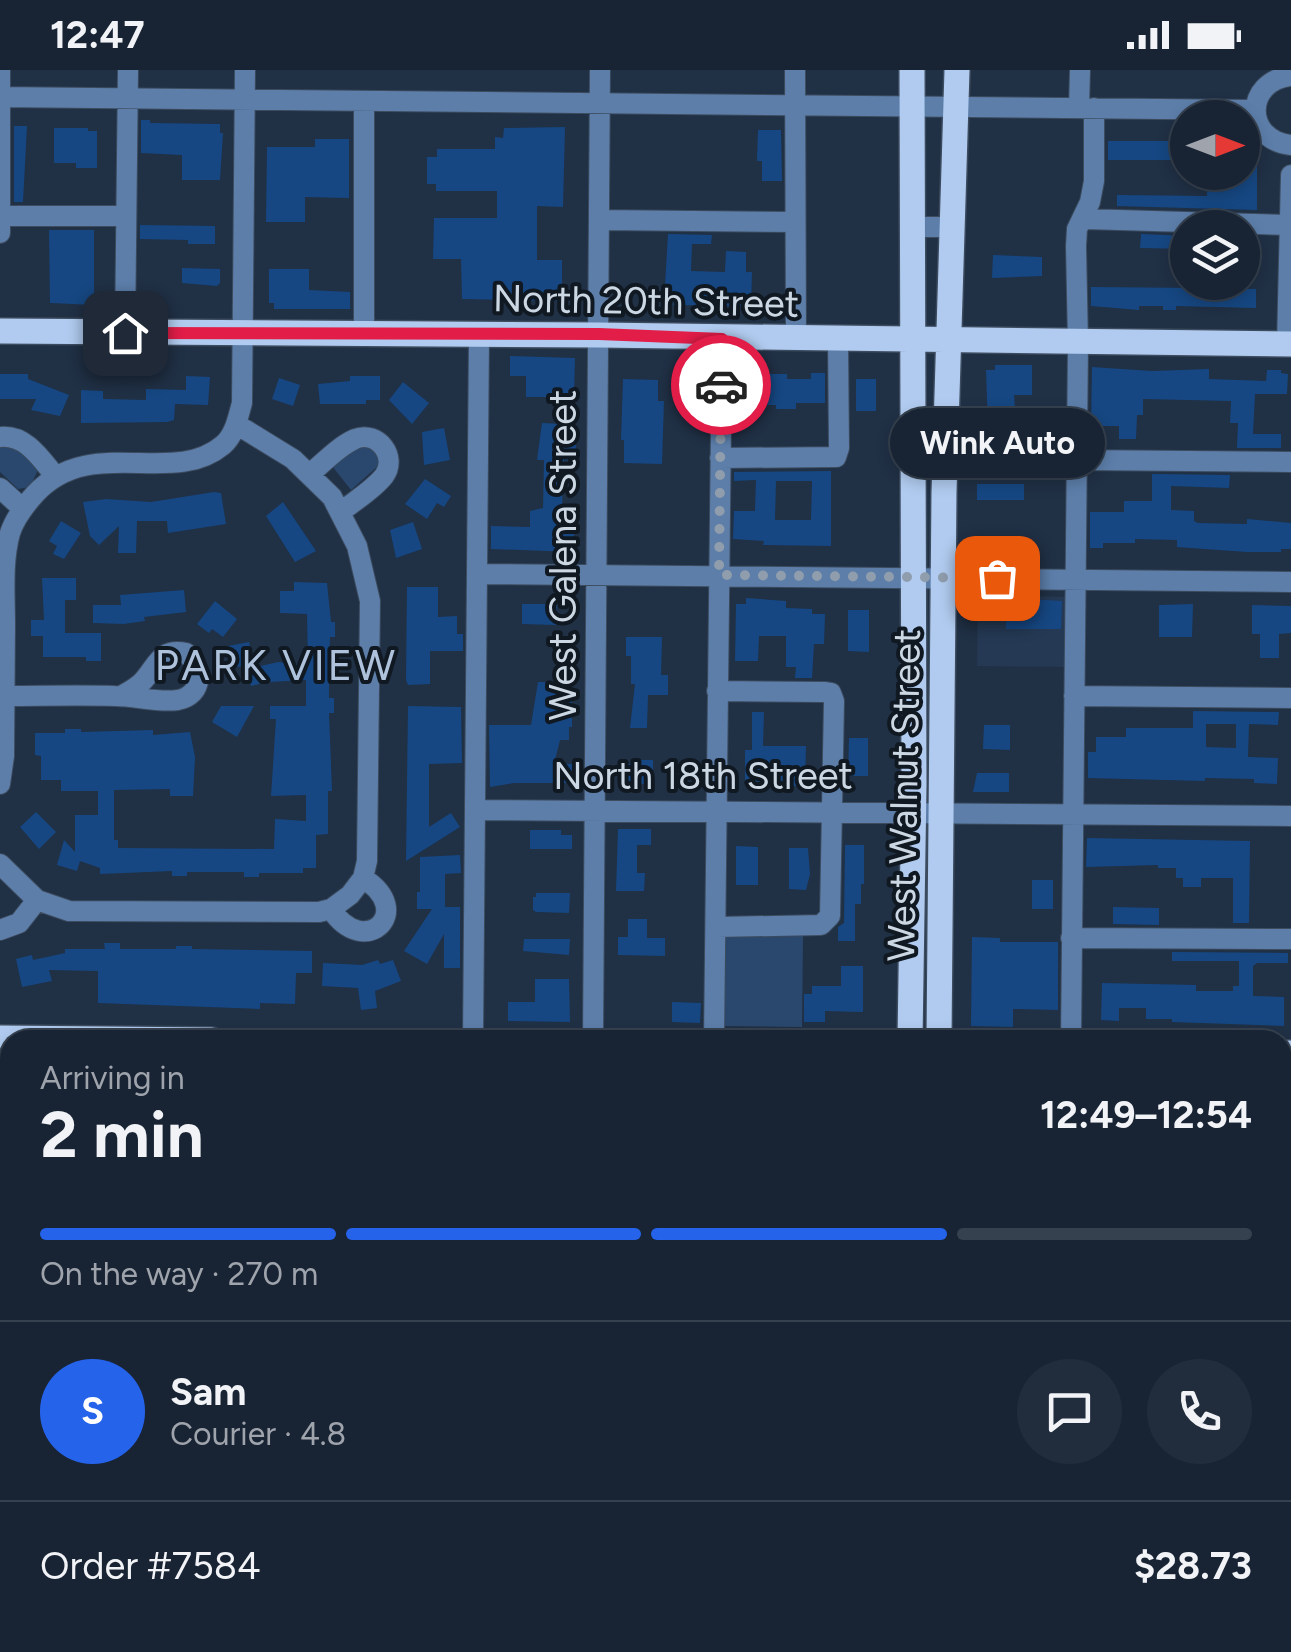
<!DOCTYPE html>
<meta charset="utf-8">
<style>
:root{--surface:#182434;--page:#212c3c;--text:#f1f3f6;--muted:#9fa4ac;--line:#36414f;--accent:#2563eb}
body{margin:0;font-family:Figtree,sans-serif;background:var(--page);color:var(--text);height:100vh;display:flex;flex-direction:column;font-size:38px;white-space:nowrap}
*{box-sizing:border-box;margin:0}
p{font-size:32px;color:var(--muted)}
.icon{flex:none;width:55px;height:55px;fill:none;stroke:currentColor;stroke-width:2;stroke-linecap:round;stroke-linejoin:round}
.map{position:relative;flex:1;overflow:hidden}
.sheet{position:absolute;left:0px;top:960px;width:1292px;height:622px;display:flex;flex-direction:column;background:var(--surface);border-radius:30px 30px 0 0;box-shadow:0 5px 15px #0003,0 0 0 2px var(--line)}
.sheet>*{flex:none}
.needle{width:65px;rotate:90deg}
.buttons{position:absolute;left:1170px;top:30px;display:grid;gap:20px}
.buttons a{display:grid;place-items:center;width:90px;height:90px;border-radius:50%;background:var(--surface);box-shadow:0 5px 15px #0003,0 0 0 2px var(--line);font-size:50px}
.pin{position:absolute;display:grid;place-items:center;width:85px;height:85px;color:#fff;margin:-42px;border-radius:20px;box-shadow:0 5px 15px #0006}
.courier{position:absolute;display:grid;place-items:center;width:100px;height:100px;margin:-50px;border:8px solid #e11d48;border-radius:50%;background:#fff;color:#222;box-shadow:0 2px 12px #0007}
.bubble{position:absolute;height:70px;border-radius:35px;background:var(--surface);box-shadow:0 5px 15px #0003,0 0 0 2px var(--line);font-size:32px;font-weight:700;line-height:70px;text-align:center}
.head em{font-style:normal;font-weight:700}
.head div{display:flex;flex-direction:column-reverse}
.head{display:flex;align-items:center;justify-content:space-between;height:170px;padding:0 40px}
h1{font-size:65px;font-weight:700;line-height:75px}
.bar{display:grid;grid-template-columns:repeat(4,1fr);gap:15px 10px;align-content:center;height:120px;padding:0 40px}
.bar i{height:12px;border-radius:8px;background:var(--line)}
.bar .active{background:var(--accent)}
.bar p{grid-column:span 4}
.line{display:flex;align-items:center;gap:25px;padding:0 40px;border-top:2px solid var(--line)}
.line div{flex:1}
.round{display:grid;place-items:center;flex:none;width:105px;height:105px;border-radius:52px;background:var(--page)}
.status{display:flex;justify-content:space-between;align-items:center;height:70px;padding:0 50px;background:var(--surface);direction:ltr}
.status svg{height:28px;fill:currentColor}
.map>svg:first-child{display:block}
.built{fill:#253954}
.green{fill:#2a486e}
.building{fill:#164782;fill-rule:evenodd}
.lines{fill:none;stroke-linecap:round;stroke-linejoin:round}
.minor-casing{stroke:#3c4b5e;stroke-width:22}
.major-casing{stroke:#3c4b5e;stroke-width:28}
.minor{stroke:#5c7ea9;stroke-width:20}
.major{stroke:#b0cbef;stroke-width:25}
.done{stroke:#909dac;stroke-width:10;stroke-dasharray:0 18}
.route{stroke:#e11d48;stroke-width:12}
.labels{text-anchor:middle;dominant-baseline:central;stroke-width:8;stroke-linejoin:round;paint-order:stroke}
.street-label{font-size:38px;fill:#ccd7e4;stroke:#101821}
.quarter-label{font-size:42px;letter-spacing:2.5px;fill:#aec2dc;stroke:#101821}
</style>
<div class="status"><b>12:47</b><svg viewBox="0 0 49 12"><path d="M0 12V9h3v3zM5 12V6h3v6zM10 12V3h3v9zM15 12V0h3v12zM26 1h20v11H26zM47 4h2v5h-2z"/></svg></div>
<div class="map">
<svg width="1291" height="1582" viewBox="0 0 1291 1582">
<rect width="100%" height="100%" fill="#203045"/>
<path class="built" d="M978 525 1071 527V597L977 596Z
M1282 1228H1291V1582H958V1572H1282Z
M243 1572 576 1573V1582H243Z"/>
<path class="green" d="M0 375H15L38 400 30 417 18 419 0 402Z
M370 375 380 386 379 395 351 420 332 396 355 377Z
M719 864 803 865 802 957 719 956Z"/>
<path class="building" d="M141 50H150V53L220 54V63H223L220 110H182V85L141 83Z
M14 56H27L23 132H14Z
M565 57 563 137 537 136V190H562V231L462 229 461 189H433L434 148H497V121H436V114H427V87H437V79H495V67L503 68 504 58Z
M54 58H88V61H97V98H76V93H54Z
M758 60H781L782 111H762V91H757Z
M315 69H349V128L305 127V152H266L267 77H315Z
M1108 71H1188V90H1108Z
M1242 80H1257V140L1117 136V125L1207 126 1208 102H1242Z
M140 155 215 156V174H188V170L140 169Z
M49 160H94V235L50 233Z
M668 164 712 165 711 174H692L691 201 725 202 726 181 746 182V202H752L751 236 673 235 674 232H664Z
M1141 164 1188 166V179L1140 178Z
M993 185 1042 187V206L992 208Z
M182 198 220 199V213L217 216 182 213Z
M269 199H309V220L350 222V239H274V233H269Z
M1202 212H1217V217L1221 218 1256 219V238L1176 236V240H1163V236H1139V240L1091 236V217L1202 218Z
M510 286 575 288 574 327H526V306H510Z
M735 294H767V304H787V309H811V303H825V333H796V339H776V335H760V330L735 329Z
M995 295H1032V325H1014L1018 378H985V357H988L986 300H995Z
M1092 297 1152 301 1209 299V309L1266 311 1267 300H1281V303L1288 304 1287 324H1255L1253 364H1281V378H1237L1238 353H1230L1231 331 1143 329V345H1137L1136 369H1119V356H1091Z
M0 304H28V309L69 325 60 346 31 340 36 329H0Z
M186 306 210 307 208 335 175 334 174 350 167 352 81 353V320L103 321V329L146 330V319L186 320Z
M350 306H380V330H366V334H320L318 314 350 311Z
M279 308 300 315 293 336 272 329Z
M623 309 658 310V331H664L662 394 624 393V370H621Z
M856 309H876V341H856Z
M403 312 429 333 412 354 389 330Z
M542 353 563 354V375H576L575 391 564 390 562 438H574V482L491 479V456L530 457V441L543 438 544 390H537Z
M444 358 450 390 424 395 422 362Z
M831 401V476L763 475 764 471 733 469 734 441H755L756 410 734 411V402ZM776 411H812L811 450H775Z
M1152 404 1230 405 1229 418 1171 416V440L1194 441V451L1198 453 1247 454V449L1291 453V479H1281V482H1247L1177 477V470L1135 469V473H1103V478H1090V442H1124V431H1152Z
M425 409 451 426 444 437 437 433 427 449 405 434Z
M977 414H1024V430H977Z
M214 422 221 423 226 454 168 463 167 451H137L136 483H118L119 456 99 475 90 466 83 432 106 429 151 432Z
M283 432 316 481 295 492 266 446Z
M61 451 81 463 64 489 53 484 57 476 49 471Z
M413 452 422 479 396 488 390 460Z
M42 508H76V530H65V563H101V591H86V587H43V566H31V550H44Z
M294 512 327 513 331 552H335V567H330L329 615V628H334V643H329L332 721H328V764L316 765V798H303V803H259V807H244V802H187V806H172V801L100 804V798L80 791 77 801 57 795 64 770 75 782V745H98V721H61V710H41V686L35 685V663H65V659H81V662L153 660V665L190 662 195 687 193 726H170V719L114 720V770H118V778L274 779 275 749 306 751V725L271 726 276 649H270V636H306V610L270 612V608L267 612 251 616 247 599 278 592 308 595 307 544 280 543V521H294Z
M407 517H438V547L457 546V564H463V581H430V614L408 615 406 610Z
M184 520 186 542 144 547 145 551 124 554 93 553V535H121L120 525Z
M746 528 786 531V538L812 539V544H825L824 574H814L812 608H795L796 597H786V566H759L758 591H735L736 534H746Z
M1006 528 1062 531 1061 559H1006Z
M215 531 237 549 223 567 212 559 209 563 197 554Z
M522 534H557L556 555 522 554Z
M1193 534 1192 567H1159V535Z
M1252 535 1291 536V563L1279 564V588H1260V564H1252Z
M848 540H869V582L848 581Z
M626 567H662L661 605H668V625H648L647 658H630L635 614H631V586H626Z
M249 572 254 594 232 598 228 576Z
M538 612H570L572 616V657H569V670H560L554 694H572V713H514L490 717 489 655H531Z
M221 636H254L237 667 212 652Z
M408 636 461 637 462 693 429 694V757L451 743 460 757 406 791Z
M1193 641 1279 642 1278 655 1249 654 1248 687 1278 688 1277 714 1254 713V709L1205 708V711L1088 708V682H1096V667H1126V658H1193ZM1206 654H1236V678L1206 677Z
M752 642H764L763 676H806L805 716H745V680H752Z
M984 655H1010V680L983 679Z
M849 668H868V706H848Z
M638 690H653V714H627V694H637Z
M977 703H1009V722H973Z
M36 742 56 762 39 779 20 757Z
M618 759H651V775H637V803H645L644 821H616Z
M530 760H561V765H572V779H530Z
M1087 768 1250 771 1249 853H1233V808H1201V817H1183V808H1176V798H1158V795L1086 797Z
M845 775H864V814H861V834H855V871H838V857L844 853Z
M736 776 758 777V815H736Z
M789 778H808L810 804 806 820 789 819Z
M460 785 461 803 445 804V837H460V898H444V864L427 894 404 881 432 839H417V822H420V787Z
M1032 810H1053V839H1032Z
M536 823H570L569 843 536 842 533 840V827H536Z
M1113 837 1159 838V855L1113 854Z
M628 849H647V868H665V886L618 885V867H628Z
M972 867 1000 868V872H1058V940L1013 939V957L971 956Z
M524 869H570L569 885 523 881Z
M104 873H120V879H176V876H192V879L312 881V903H296L295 934 260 933V939L98 933V901L49 900 52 911 22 917 16 889 32 885 33 890 65 883V879H105Z
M1172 882 1288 883V893H1257L1253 896V926L1284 927V956L1172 952V949H1146V938H1119V951L1101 950 1102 913 1196 915V921H1233V916H1239V891H1172Z
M378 890 380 894 393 890 401 911 375 921 377 938 361 940 358 918 322 916 323 893 362 895Z
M841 896H863V942L825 941V952H804V924H812V916H841Z
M535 909H569L570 952 508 951V932H535Z
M672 932 701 933 700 953 672 952Z"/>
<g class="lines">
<g class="minor-casing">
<path id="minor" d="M795 0 796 270
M1291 6C1244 11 1244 70 1291 75
M0 27 1255 40
M1079 38 1080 0
M0 146H126
M1084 149 1290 155
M600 150 795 152
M914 157H954
M0 163V0
M125 263 128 0
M364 266V31
M1287 274 1291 105
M0 367C26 364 41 389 56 407
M720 388 836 387 839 378 838 270
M1077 390 1291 392
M311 403C324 392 339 376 355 369 378 360 398 387 384 406 373 420 354 431 341 442
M0 418 23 439
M477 504 1291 512
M5 626C41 626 78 625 115 626 136 626 157 633 178 630 204 625 203 597 186 583 159 577 157 597 142 612 136 618 128 622 121 626
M1074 626 1291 628
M0 714 4 686C4 642 5 599 5 555 5 525 2 492 10 463 15 448 25 435 35 424 91 363 172 418 223 375 235 365 238 347 242 333L245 0
M475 740 1291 746
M0 794 37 830 69 841 319 842 331 839 350 825 363 808 367 791 370 531 357 476 332 427 293 389 236 354
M331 839C364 890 417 842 363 808
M717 857 821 855 830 846 834 631 831 623 824 622 717 621
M0 860 19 853 37 830
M1071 868 1291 869
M473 970 479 266
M593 970 600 0
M714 970 722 269
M1071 970 1078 273 1076 176 1077 159 1090 132 1094 111V38
M1282 1095H1291
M1282 1218H1291
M1282 1261H1291
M0 1333H10
M0 1470H7
M1282 1496 1291 1493
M231 1582V1572
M586 1582V1572
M1004 1582V1572
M1185 1582 1192 1572"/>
</g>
<g class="major-casing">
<path id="major" d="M0 261 599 265 1291 274
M0 968 211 970
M910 970 914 715 912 0
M939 970 944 422 957 0
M1282 983H1291
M0 1015H10
M1282 1029H1291
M938 1572V1582
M906 1582 907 1572"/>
</g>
<use href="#minor" class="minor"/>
<use href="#major" class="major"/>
</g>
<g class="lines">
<path class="done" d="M721 315 719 505 997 508"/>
<path class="route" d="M125 263 599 264 722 269 721 315"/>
</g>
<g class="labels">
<g class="street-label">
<text transform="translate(646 231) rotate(1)">North 20th Street</text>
<text transform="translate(563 485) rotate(-90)">West Galena Street</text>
<text x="703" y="706">North 18th Street</text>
<text transform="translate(904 725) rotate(-89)">West Walnut Street</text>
</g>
<g class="quarter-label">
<text x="276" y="595">PARK VIEW</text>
</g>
</g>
</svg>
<div class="buttons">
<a><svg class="needle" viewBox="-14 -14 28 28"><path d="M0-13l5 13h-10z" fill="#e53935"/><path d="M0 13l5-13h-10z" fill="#9fa4ac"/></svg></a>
<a><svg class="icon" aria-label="layers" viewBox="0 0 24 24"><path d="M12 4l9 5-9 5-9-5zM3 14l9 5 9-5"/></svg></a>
</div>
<div class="pin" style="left:997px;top:508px;background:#ea580c"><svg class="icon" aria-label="bag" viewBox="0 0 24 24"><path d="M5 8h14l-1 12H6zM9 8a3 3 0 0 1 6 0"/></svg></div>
<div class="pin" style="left:125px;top:263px;background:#1f2937"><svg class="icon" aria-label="home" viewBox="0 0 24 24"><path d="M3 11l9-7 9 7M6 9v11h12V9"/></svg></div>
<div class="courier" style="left:721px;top:315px"><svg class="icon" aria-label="car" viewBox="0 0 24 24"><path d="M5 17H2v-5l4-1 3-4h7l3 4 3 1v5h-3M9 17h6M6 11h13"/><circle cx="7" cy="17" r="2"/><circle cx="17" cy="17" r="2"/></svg></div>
<div class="bubble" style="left:890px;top:338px;width:215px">Wink Auto</div>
<section class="sheet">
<div class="head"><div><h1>2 min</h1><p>Arriving in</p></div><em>12:49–12:54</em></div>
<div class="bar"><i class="active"></i><i class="active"></i><i class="active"></i><i></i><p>On the way · 270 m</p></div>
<div class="line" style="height:180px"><b class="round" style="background:var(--accent);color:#fff">S</b><div><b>Sam</b><p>Courier · 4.8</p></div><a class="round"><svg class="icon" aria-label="chat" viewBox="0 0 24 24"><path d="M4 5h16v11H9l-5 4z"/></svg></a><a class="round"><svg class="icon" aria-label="phone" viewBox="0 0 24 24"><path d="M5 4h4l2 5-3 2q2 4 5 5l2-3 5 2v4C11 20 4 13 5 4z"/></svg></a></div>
<div class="line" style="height:130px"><div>Order #7584</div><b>$28.73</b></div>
</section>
</div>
